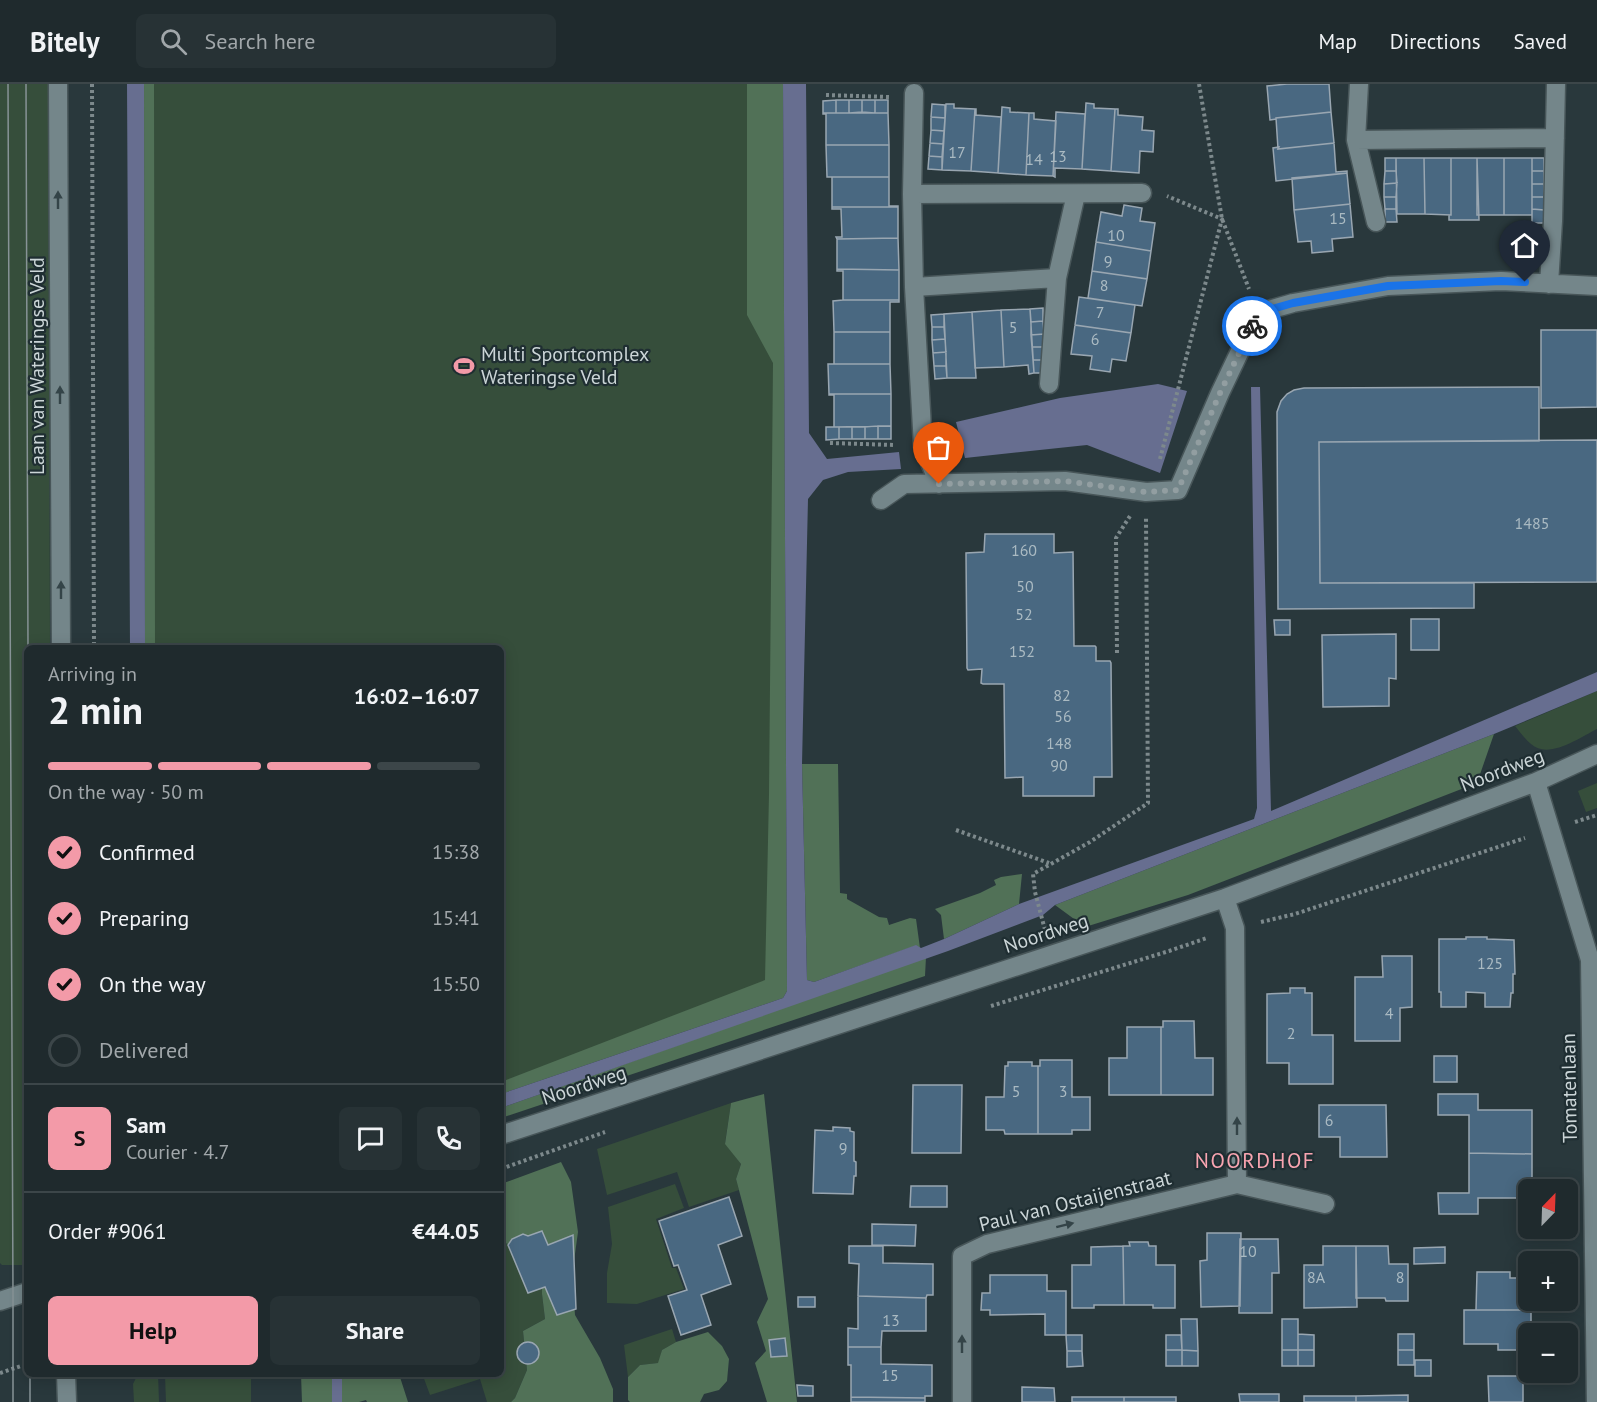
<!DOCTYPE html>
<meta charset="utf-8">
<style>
:root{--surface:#1f2a2d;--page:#273235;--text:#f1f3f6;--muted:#a1a7aa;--line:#3c4649;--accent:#f39aa8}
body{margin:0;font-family:"PT Sans",sans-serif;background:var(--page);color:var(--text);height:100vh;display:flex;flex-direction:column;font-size:22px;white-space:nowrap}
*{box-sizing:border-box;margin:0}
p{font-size:20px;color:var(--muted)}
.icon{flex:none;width:33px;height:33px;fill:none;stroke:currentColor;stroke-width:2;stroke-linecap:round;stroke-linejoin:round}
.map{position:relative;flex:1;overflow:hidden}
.drawer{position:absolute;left:24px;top:561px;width:480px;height:732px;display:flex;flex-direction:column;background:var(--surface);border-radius:9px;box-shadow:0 3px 15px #0003,0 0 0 2px var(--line)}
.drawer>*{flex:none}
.needle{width:39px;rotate:23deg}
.controls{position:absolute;left:1518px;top:1095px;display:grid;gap:12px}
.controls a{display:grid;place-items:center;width:60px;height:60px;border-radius:9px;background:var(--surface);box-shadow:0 3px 15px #0003,0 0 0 2px var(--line);font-size:30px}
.pin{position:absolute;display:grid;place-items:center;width:51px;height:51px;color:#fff;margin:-62px -26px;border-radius:50% 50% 50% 0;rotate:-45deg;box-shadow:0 0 6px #0007}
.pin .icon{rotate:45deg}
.courier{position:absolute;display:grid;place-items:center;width:60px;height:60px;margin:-30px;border:4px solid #1a73e8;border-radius:50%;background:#fff;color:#222;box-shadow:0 2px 8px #0007}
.summary em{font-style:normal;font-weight:700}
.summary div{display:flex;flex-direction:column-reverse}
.summary{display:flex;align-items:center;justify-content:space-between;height:102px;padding:0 24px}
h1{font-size:39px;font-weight:700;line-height:45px}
.bar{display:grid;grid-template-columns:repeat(4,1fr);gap:9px 6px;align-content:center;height:72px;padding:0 24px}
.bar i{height:8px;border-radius:4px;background:var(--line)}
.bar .current{background:var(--accent)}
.bar p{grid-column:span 4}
.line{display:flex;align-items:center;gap:15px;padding:0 24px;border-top:2px solid var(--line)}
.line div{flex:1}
.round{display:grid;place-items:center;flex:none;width:63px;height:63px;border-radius:9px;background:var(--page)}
ol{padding:0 24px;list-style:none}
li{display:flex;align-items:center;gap:18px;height:66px}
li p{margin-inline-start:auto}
li .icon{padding:6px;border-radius:50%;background:var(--accent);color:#111;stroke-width:4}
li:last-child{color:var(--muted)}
li i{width:33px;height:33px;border:3px solid var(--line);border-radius:50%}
.cta{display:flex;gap:12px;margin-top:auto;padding:12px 24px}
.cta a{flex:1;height:69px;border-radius:9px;background:var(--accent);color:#111;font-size:24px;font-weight:700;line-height:69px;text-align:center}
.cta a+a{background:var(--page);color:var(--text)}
header{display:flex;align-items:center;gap:36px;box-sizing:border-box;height:84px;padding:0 30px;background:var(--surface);border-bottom:2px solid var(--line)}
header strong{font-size:28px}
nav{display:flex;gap:33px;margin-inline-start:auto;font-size:21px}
.search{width:420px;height:54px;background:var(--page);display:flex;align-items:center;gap:15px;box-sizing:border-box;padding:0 21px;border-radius:9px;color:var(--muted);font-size:22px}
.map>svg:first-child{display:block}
.green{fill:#364e3b}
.forest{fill:#517157}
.water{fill:#676e90}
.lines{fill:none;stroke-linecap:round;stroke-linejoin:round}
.stream{stroke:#676e90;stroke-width:10}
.building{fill:#496881;stroke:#99a6b1;stroke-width:1.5}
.minor-casing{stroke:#485659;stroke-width:21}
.path{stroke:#7d898c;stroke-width:4;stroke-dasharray:3 3;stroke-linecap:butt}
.minor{stroke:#74868a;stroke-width:18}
.tram{stroke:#879396;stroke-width:1.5}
.oneway{fill:#344448}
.done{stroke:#929ea1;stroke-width:6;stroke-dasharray:0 10.8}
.route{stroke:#1a73e8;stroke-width:8}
.labels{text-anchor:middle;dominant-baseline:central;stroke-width:4.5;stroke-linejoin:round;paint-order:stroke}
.number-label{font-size:16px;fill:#aabac2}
.poi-label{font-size:20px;fill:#cbd5d7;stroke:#1f2e32;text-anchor:start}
.street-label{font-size:20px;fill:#cbd5d7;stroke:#1f2e32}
.neighbourhood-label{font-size:21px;letter-spacing:1.5px;fill:#f9a5b1;stroke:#1f2e32}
</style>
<header>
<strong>Bitely</strong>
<div class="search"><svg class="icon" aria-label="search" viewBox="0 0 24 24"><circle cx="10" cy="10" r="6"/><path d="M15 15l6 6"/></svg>Search here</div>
<nav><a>Map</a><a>Directions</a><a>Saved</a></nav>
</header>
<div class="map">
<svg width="1597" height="1318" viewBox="0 0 1597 1318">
<rect width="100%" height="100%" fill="#29383c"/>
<path class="green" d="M0 0H48L50 564H27V1181H2L0 1179Z
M144 0H783L787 907 501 1010V564H145Z
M1597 607V645C1579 654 1548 676 1531 660 1525 655 1520 648 1515 642Z
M1597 699V724L1586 728 1578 707Z
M731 1019 725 1059 741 1080 736 1095 739 1106 689 1123 677 1088 607 1111 597 1065Z
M675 1100 684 1124 656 1135 672 1184H676L684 1205 637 1220 607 1219V1189L612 1160 608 1123Z
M501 1156 521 1169 542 1189V1210L545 1235 523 1247 527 1286 515 1314 511 1318H487L480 1295 430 1311 423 1292 429 1290H501Z
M672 1245 676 1258 662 1266 659 1279 640 1281 628 1293 624 1261Z
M138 1290H158L159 1318H134L133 1300Z
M251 1290V1318H166L165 1291Z"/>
<path class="forest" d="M144 0H154L155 564H145Z
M747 0H783L787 907 783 914 501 1010V998L765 896 769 710 773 279 747 231Z
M1494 650 1477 699 1188 811 1085 843 1055 821Z
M802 680H838L840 809 847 810V815L879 833 887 834 889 841 910 834 916 835 920 864 915 862 814 898 807 896Z
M1022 790 1019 820 944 855 941 831 935 825 980 809 996 801 994 796 1001 793Z
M926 873 925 892 501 1034V1024Z
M764 1010 797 1318H767L755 1279 766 1267 757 1238 768 1215 736 1095 741 1080 725 1060 731 1019Z
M561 1078 571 1098 578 1148 572 1192 575 1231 600 1274 613 1305V1318H511L515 1314 527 1286 523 1247 545 1235 542 1210V1189L521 1169 501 1156V1100Z
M708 1248 722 1262 729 1275 727 1297 719 1306 704 1310 700 1318H630L628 1316V1293L640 1281 658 1279 662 1266 676 1258Z
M301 1290H399L408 1318H367L366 1316 359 1318H302Z"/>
<path class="water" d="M127 0H144L145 564H130Z
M783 0H806L809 349 827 375 899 368 901 385 848 388 823 396 808 415 802 680 807 896 814 898 916 861 921 864 944 855 1019 820 1254 735 1257 724 1251 303H1260L1271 727 1597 588V607L1494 650 1055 821 1043 831 948 867 501 1024V1010L783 914 787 907Z
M1158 300 1187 307 1160 389 1087 361 965 374 956 338 1060 314Z"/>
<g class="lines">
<path class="stream" d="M337 1290V1318"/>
</g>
<path class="building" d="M1287 0H1329L1331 28 1276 34V35L1270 36 1267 2Z
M836 16H849V29H836Z
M836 16V29H823V17Z
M849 16H862V28L849 29Z
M862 16H875V29L862 28Z
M875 16H888V29H875Z
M1086 19 1094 20V24L1115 25 1111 87 1082 85Z
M932 20 945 21V34L931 33Z
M946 20H954V24L975 25 971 87 942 86Z
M1002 23 1010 24V28L1029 29 1026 91 998 89Z
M975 25H976V31L1001 33 998 89 971 87Z
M1115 25H1118V31L1143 33 1142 46 1154 47 1153 68 1140 67 1139 89 1111 87Z
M1056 28 1085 30 1082 85 1055 84V93L1053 92Z
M1331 28 1334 59 1278 65 1276 34Z
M823 29H888L889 61H826V30H823Z
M1029 29H1034V35L1056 37 1053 92 1026 91Z
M931 33 945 34 944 47 931 46Z
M931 46 944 47 943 60 930 59Z
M930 59 943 60 942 73 929 72Z
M1334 59 1336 88 1347 87V89L1276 97 1273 64 1279 63 1278 65Z
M826 61H889V93H827Z
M929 72 942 73V86L928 85Z
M1385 74H1396V87H1385Z
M1396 74H1424L1425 130H1397Z
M1424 74H1451V131L1425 130Z
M1451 74H1477L1479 136H1449V131H1451Z
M1477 74H1504V131H1477Z
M1504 74H1532V131H1504Z
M1532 74H1544V87H1532Z
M1385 87H1396L1397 99 1384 100Z
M1532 87H1544V100H1532Z
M1347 89 1350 120 1294 126 1292 94Z
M832 93H889V122H898V123H832Z
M1397 99 1396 113H1384V100Z
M1532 100H1544V113H1532Z
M1384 113H1396V125H1385Z
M1532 113H1544V126L1532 125Z
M1350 120 1353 153 1332 155 1333 167 1312 169 1311 157 1298 158 1294 126Z
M1124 121 1142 124 1140 137 1155 139 1151 167 1096 158 1101 128 1122 132Z
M832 123H898V154L837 155 836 153H842L841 125H832Z
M1385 125H1396L1397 138H1385Z
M1532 125 1544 126V139H1532Z
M898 154 899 186 837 185V155Z
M1096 158 1151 167 1147 195 1092 187Z
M837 185 899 186V216H843V187H837Z
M1092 187 1147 195 1142 222 1088 214Z
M1079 213 1135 221 1131 249 1075 241Z
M843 216H899V218H890V248H834L833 217Z
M1043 224V237L1031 238 1030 225Z
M1030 225 1034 289 1029 290 1028 281 1004 283 1001 226Z
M1001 226 1004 283 975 284 972 228Z
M972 228 976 294H947L944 230Z
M944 230V243H932L931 231Z
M1043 237 1044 250 1031 251V238Z
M1075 241 1131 249 1126 277 1112 275 1110 288 1090 285 1092 272 1071 270Z
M932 243H944L945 255 932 256Z
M1541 246H1597V323L1541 324Z
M834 248H890V280H834Z
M1044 250 1045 263H1032L1031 251Z
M945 255 946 268 933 269 932 256Z
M1032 263H1045V276H1033Z
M946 268V282H934L933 269Z
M1033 276H1045L1046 289H1034Z
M828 280H890L891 310H829Z
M934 282H946L947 294 935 295Z
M1539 303V357L1319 358 1320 499H1474V524L1278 525 1277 328 1281 317 1287 310 1294 306 1304 304Z
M829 310H891V342L834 343V311H829Z
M878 342V355H865V343Z
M878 342H891V355H878Z
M826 343H839V355L826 356Z
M839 343H852V355H839Z
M852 343H865V355H852Z
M1597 356V498L1320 499 1319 358Z
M985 450H1054V469L1073 468 1074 562H1095L1096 563V577H1110L1111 579 1112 693H1094V712H1023V693L1005 694 1004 600H983L981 599 982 585 968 586 967 584 966 469 984 468Z
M1411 535H1439V566H1411Z
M1274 536H1290V551H1275Z
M1396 550V595L1389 594V622L1323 623 1322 551Z
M1466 853H1487V855L1514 856 1515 890H1513V909H1511L1510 923H1485V909L1466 908V923H1441V908H1439V855H1466Z
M1382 872H1412V923L1400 924V957H1355V893H1383Z
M1290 904H1305V909H1312V951H1333V1000H1289V979H1267V910L1290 909Z
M1163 937H1194L1195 974H1213V1011H1161V943H1163Z
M1127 943H1161V1011H1109V974H1127Z
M1434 972H1457V998H1434Z
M1040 976H1072V1013H1090V1046H1072V1050H1038V982H1040Z
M1008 978H1032V982H1038V1050H1005L1004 1046H986V1013H1004L1005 982H1008Z
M913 1001H962L961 1069H912Z
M1438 1010H1478V1026H1532V1070L1469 1069V1031H1438Z
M1319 1021H1386L1387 1073H1340V1053H1319Z
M833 1043 850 1044V1047L854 1048V1077L856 1078V1092H854L853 1110 813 1109 815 1046 833 1047Z
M1469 1069 1532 1070V1106H1528V1114H1478V1130H1439L1438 1109H1469Z
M911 1102H947V1123H910Z
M729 1113 742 1152 718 1161 731 1200 701 1211 711 1241 681 1251 668 1212 687 1206 678 1181 674 1182 659 1137Z
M872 1140 916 1141 915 1162 872 1161Z
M542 1147 548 1161 573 1151 576 1225 557 1231 545 1203 528 1209 508 1161 512 1155 523 1150 528 1152Z
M1207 1149H1241L1240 1222 1201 1223 1200 1177 1207 1176Z
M1240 1155H1278L1279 1189H1272V1229H1239Z
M1129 1158H1148L1149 1162H1156V1181H1175V1224H1153V1221H1124L1123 1162H1130Z
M849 1162H883V1179L933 1180V1211H927L926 1214 858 1212 859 1180 849 1179Z
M1123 1162 1124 1221H1094V1224H1072V1181H1091V1163Z
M1323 1162H1356L1357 1223 1304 1224V1181H1323Z
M1356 1162H1388L1389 1180H1408V1217H1386L1385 1214H1356Z
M1445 1163V1179L1414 1180V1164Z
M1477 1188H1510V1194H1528V1216H1538L1537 1228H1532L1531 1226H1476Z
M990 1191H1047V1207H1066V1251H1045V1230L990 1231V1226H981L982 1209H990Z
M858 1212 926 1214V1247H882L881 1263H848V1244L858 1245Z
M798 1213H815V1223H798Z
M1464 1226H1531V1250H1528V1266H1498V1260H1464Z
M1181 1235H1197L1198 1267 1182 1266Z
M1282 1235H1298V1266H1282Z
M1298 1250 1314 1251V1266H1298Z
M1398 1250H1414V1266H1398Z
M1066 1251H1082V1267H1067Z
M1166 1251H1181L1182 1266H1166Z
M785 1254 787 1272 771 1273 769 1256Z
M517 1269a11 11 0 1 1 22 0a11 11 0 1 1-22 0Z
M848 1263H881V1280L932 1281V1312H925V1314L851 1313V1281H848Z
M1166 1266H1182V1282H1166Z
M1182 1266 1198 1267V1282H1182Z
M1282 1266H1298V1282H1282Z
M1298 1266H1314V1282H1298Z
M1398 1266H1414V1281H1398Z
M1067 1267H1082L1083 1282 1067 1283Z
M1415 1276H1431V1292H1415Z
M1488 1292H1523V1318H1489Z
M797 1301 813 1302V1312H798Z
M1022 1303 1054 1304 1055 1318H1022Z
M1239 1310H1279V1318H1240Z
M1408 1311V1318H1356V1312Z
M1304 1312H1356V1318H1304Z
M851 1313 925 1314V1318H851Z
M1072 1313H1124V1318H1072Z
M1124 1313H1176V1318H1124Z"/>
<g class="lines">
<g class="minor-casing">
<path id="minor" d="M58 0 61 564
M1359 0 1356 56 1376 138
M914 9 912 110 914 203 923 362 939 400
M1356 56 1555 54
M912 110 1142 109
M1549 200 1553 137 1556 0
M914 203 1057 194 1076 110
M1049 300 1057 194
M881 416 904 400 1065 397 1146 408 1178 406 1220 309 1258 229 1293 219 1388 202 1501 197 1597 202
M1536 698 1590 876 1596 1318
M1225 814 1235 844 1237 1100
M501 1051 1225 814 1536 698 1597 670
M0 1217 27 1208
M66 1290 67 1318
M962 1318V1172L987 1160 1237 1100 1325 1120"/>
</g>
<path class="path" d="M92 0 94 564
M1199 0 1222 135 1249 205
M826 11 889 13
M830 359 895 361
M1160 375 1222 135 1167 112
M1117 569 1116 454 1130 432
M1575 738 1597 731
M956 746 1049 779
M1261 838 1295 830 1525 754
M1045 846 1035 808 1033 790 1090 758 1148 719 1146 433
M991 922 1169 867 1207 854
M501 1085 605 1048
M0 1289 27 1280"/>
<use href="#minor" class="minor"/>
<path class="tram" d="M8 0 13 1212V1318
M26 0 28 564
M30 1290V1318"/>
</g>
<defs><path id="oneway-solid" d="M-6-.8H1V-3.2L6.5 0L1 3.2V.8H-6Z" transform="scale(1.5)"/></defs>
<g class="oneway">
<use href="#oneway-solid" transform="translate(58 116) rotate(-90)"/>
<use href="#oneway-solid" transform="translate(60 311) rotate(-90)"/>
<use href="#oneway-solid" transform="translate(61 506) rotate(-90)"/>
<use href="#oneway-solid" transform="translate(1237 1042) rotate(-90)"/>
<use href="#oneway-solid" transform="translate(1065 1141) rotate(-14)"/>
<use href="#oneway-solid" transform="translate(962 1260) rotate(-90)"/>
</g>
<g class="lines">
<path class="done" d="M939 400 1065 397 1146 408 1178 406 1220 309 1252 242"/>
<path class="route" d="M1252 242 1258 229 1293 219 1388 202 1501 197 1525 198"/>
</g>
<defs>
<g id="stadium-bare" transform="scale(1.62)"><path d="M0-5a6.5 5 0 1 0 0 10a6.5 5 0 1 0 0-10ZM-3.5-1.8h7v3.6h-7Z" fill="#f39aa8" stroke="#1f2e32" stroke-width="2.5" paint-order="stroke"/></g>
</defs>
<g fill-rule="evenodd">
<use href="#stadium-bare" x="464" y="282"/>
</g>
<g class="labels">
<g class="number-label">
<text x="957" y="68">17</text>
<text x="1058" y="72">13</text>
<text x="1034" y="75">14</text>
<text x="1338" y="134">15</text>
<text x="1116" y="151">10</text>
<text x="1108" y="177">9</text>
<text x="1104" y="201">8</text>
<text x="1100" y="228">7</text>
<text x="1013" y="243">5</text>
<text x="1095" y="255">6</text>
<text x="1532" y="439">1485</text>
<text x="1024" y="466">160</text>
<text x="1025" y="502">50</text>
<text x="1024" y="530">52</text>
<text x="1022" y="567">152</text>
<text x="1062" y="611">82</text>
<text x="1063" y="632">56</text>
<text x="1059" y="659">148</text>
<text x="1059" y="681">90</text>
<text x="1490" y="879">125</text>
<text x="1389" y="929">4</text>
<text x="1291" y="949">2</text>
<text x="1016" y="1007">5</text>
<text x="1063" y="1007">3</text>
<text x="1329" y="1036">6</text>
<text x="843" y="1064">9</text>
<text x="1248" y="1167">10</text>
<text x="1316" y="1193">8A</text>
<text x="1400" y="1193">8</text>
<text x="891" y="1236">13</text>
<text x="890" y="1291">15</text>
</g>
<g class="poi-label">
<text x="481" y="270">Multi Sportcomplex<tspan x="481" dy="23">Wateringse Veld</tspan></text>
</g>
<g class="street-label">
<text transform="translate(37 282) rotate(-90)">Laan van Wateringse Veld</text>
<text transform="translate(1502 686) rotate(-21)">Noordweg</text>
<text transform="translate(1046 849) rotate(-18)">Noordweg</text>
<text transform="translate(584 1001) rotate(-18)">Noordweg</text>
<text transform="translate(1569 1004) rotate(-91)">Tomatenlaan</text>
<text transform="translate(1075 1117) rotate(-14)">Paul van Ostaijenstraat</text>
</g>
<g class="neighbourhood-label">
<text x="1255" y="1076">NOORDHOF</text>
</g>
</g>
</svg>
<div class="controls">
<a><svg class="needle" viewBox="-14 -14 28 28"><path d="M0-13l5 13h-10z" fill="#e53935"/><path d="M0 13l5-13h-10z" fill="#a1a7aa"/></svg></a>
<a>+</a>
<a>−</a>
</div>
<div class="pin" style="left:939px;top:400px;background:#ea580c"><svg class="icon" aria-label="bag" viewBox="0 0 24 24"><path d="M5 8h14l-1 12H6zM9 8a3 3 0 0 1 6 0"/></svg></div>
<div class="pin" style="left:1525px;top:198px;background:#1f2937"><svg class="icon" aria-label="home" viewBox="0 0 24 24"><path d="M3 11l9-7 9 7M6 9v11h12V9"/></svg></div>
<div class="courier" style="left:1252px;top:242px"><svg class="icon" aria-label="bike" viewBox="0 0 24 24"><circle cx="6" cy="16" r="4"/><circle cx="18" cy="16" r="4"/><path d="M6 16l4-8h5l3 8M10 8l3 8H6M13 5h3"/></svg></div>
<section class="drawer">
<div class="summary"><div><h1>2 min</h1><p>Arriving in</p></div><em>16:02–16:07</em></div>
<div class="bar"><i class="current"></i><i class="current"></i><i class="current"></i><i></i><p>On the way · 50 m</p></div>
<ol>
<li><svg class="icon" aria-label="check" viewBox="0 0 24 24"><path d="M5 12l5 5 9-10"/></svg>Confirmed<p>15:38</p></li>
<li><svg class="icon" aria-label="check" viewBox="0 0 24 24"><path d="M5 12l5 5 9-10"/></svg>Preparing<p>15:41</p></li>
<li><svg class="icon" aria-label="check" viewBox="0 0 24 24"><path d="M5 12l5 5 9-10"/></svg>On the way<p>15:50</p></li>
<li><i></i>Delivered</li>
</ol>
<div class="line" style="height:108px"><b class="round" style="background:var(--accent);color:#111">S</b><div><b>Sam</b><p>Courier · 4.7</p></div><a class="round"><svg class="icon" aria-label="chat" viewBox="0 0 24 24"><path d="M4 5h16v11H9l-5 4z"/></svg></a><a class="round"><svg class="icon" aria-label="phone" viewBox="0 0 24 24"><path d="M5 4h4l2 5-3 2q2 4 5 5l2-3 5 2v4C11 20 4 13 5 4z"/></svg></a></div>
<div class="line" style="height:78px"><div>Order #9061</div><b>€44.05</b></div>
<div class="cta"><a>Help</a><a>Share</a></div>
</section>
</div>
